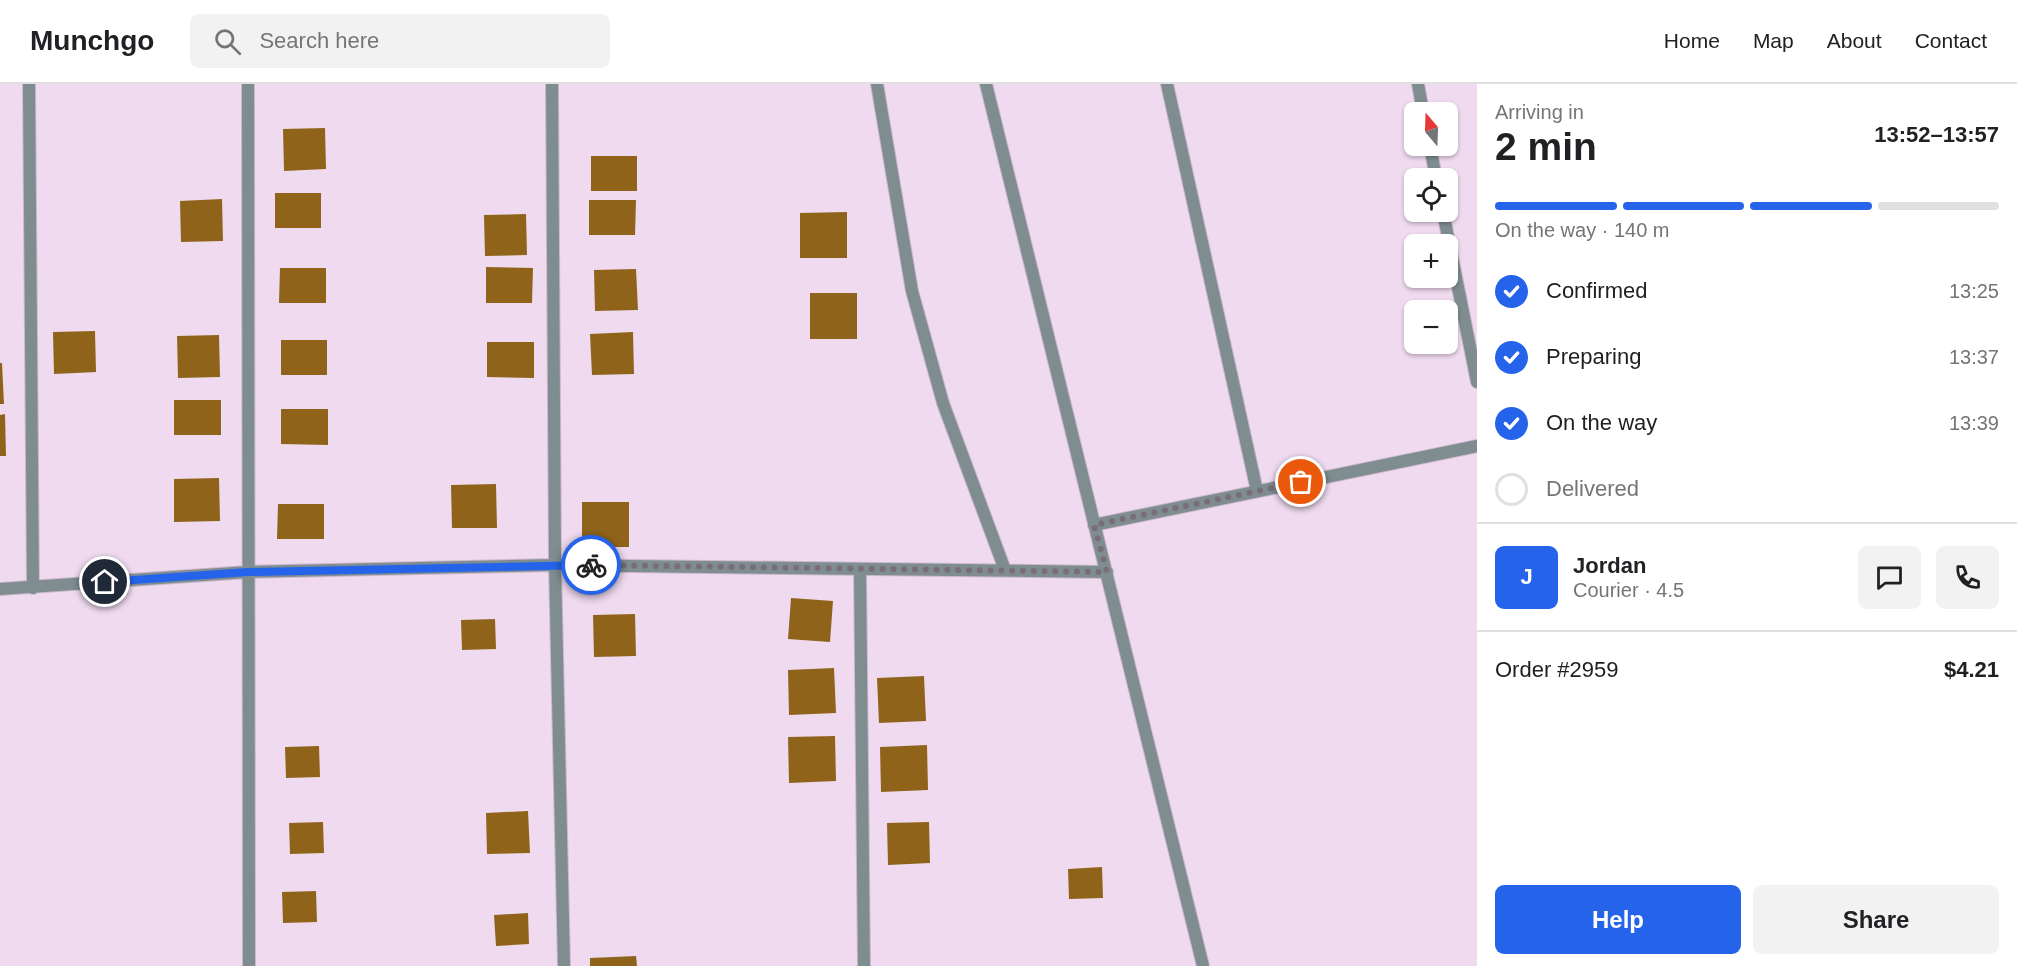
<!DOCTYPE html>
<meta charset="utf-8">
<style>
:root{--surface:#fff;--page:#f2f2f2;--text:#202124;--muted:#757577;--line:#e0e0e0;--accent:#2563eb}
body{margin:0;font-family:Helvetica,sans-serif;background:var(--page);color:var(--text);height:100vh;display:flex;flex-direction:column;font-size:22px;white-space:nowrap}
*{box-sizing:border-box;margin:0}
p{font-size:20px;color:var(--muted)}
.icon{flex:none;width:33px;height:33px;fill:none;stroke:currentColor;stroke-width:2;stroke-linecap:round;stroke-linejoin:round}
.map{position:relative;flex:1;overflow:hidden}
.details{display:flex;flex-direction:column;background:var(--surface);width:540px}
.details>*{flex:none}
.needle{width:39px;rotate:341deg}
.controls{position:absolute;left:1404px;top:18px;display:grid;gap:12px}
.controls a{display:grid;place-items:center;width:54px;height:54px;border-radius:9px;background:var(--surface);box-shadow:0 2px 4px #0004;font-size:30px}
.pin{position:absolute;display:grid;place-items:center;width:51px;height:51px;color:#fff;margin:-26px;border:3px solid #fff;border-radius:50%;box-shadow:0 2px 6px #0007}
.courier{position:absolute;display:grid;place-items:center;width:60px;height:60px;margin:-30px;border:4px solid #2563eb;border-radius:50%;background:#fff;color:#222;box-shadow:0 2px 8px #0007}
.overview em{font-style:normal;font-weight:600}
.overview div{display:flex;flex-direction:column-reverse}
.overview{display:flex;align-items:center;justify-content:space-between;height:102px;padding:0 18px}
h1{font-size:39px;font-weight:600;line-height:45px}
.bar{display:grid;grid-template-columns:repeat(4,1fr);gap:9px 6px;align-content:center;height:72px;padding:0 18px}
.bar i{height:8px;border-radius:4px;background:var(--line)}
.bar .on{background:var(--accent)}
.bar p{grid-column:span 4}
.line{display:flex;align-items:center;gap:15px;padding:0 18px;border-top:2px solid var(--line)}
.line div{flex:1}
.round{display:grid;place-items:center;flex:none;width:63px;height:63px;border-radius:9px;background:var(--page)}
ol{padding:0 18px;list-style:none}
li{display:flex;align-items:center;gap:18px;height:66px}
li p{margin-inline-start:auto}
li .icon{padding:6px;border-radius:50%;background:var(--accent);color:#fff;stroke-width:4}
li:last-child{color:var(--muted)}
li i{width:33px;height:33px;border:3px solid var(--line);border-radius:50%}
.button{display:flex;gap:12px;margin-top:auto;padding:12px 18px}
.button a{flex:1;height:69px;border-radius:9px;background:var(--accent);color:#fff;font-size:24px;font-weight:600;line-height:69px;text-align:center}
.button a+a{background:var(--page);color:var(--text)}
header{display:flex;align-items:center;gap:36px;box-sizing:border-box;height:84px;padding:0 30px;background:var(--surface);border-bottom:2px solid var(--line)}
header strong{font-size:28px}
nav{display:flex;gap:33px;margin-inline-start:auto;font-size:21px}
.search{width:420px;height:54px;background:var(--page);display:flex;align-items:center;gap:15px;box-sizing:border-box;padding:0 21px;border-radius:9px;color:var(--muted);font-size:22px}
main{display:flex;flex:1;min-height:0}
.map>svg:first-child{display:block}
.building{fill:#8f641a}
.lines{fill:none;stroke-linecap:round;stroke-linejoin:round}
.street-casing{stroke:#cbb8cb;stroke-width:14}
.street{stroke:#7f8d90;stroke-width:12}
.done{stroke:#796d79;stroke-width:6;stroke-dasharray:0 10.8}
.route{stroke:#2563eb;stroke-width:8}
</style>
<header>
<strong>Munchgo</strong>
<div class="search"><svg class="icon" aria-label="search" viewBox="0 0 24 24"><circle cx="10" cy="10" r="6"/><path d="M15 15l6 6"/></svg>Search here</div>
<nav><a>Home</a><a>Map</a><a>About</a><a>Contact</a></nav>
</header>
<main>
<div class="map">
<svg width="1477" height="882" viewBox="0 0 1477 882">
<rect width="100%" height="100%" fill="#efdaef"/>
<path class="building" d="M325 44 326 85 284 87 283 45Z
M591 72H637V107H591Z
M275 109H321V144H275Z
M222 115 223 157 181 158 180 117Z
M589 116H636L635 151H589Z
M847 128V174H800V129Z
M526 130 527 171 485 172 484 131Z
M486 183 533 184 532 219H486Z
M280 184H326V219H279Z
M636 185 638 226 595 227 594 186Z
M810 209H857V255H810Z
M95 247 96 288 54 290 53 248Z
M633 248 634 290 592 291 590 250Z
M219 251 220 293 178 294 177 252Z
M281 256H327V291H281Z
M487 258H534V294L487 293Z
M0 279H2L4 320H0Z
M174 316H221V351H174Z
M281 325H328V361L281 360Z
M5 330 6 372H0V331Z
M219 394 220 437 174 438V395Z
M496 400 497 444H452L451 401Z
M582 418H629V463H582Z
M278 420H324V455H277Z
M791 514 833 517 830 558 788 555Z
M635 530 636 572 594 573 593 531Z
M495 535 496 565 462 566 461 536Z
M834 584 836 629 789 631 788 586Z
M924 592 926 637 879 639 877 594Z
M835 652 836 697 789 699 788 653Z
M927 661 928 706 881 708 880 663Z
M319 662 320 693 286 694 285 663Z
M528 727 530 769 487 770 486 729Z
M323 738 324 769 290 770 289 739Z
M929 738 930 779 888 781 887 739Z
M1102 783 1103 814 1069 815 1068 785Z
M316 807 317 838 283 839 282 808Z
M528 829 529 860 496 862 494 831Z
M636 872 637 882H590V874Z"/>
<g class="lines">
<g class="street-casing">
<path id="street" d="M29 0 33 504
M248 0 249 882
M552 0 555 481 564 882
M877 0 912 207 943 319 1005 486
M986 0 1203 882
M1167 0 1257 407
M1418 0 1423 28
M1430 62 1436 94
M1443 128 1477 298
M1094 441 1477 362
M860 485 864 882
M0 505 248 488 555 481 1107 488"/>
</g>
<use href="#street" class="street"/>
</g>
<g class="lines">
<path class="done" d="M591 481 1107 488 1094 441 1301 398"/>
<path class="route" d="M105 498 248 488 591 481"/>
</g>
</svg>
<div class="controls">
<a><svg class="needle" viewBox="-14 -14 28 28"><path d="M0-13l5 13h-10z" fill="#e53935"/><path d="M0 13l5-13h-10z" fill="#757577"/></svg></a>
<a><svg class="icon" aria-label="locate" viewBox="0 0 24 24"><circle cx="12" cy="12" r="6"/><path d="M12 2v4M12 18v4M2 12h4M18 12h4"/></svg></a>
<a>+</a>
<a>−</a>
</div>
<div class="pin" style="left:1301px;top:398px;background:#ea580c"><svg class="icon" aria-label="bag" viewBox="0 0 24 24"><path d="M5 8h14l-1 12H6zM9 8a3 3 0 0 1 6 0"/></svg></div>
<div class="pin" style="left:105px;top:498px;background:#1f2937"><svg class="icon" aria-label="home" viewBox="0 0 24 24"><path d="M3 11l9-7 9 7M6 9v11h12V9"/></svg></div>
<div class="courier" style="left:591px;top:481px"><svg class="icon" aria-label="bike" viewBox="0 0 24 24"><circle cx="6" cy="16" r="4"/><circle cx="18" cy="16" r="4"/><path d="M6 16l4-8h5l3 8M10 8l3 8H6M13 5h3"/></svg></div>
</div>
<section class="details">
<div class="overview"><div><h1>2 min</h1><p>Arriving in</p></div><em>13:52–13:57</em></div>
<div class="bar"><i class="on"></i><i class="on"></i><i class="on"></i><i></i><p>On the way · 140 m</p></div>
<ol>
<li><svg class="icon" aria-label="check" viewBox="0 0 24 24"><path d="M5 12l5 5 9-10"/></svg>Confirmed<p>13:25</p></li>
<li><svg class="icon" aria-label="check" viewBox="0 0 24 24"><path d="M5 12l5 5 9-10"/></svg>Preparing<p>13:37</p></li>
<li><svg class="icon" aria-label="check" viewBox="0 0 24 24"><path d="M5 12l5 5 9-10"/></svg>On the way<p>13:39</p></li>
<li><i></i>Delivered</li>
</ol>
<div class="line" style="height:108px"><b class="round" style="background:var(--accent);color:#fff">J</b><div><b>Jordan</b><p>Courier · 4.5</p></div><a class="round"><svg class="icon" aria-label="chat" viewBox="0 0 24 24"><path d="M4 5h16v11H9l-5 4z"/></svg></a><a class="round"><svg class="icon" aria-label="phone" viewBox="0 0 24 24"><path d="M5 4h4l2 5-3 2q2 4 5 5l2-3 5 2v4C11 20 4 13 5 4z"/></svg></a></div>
<div class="line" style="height:78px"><div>Order #2959</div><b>$4.21</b></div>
<div class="button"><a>Help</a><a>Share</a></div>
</section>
</main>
